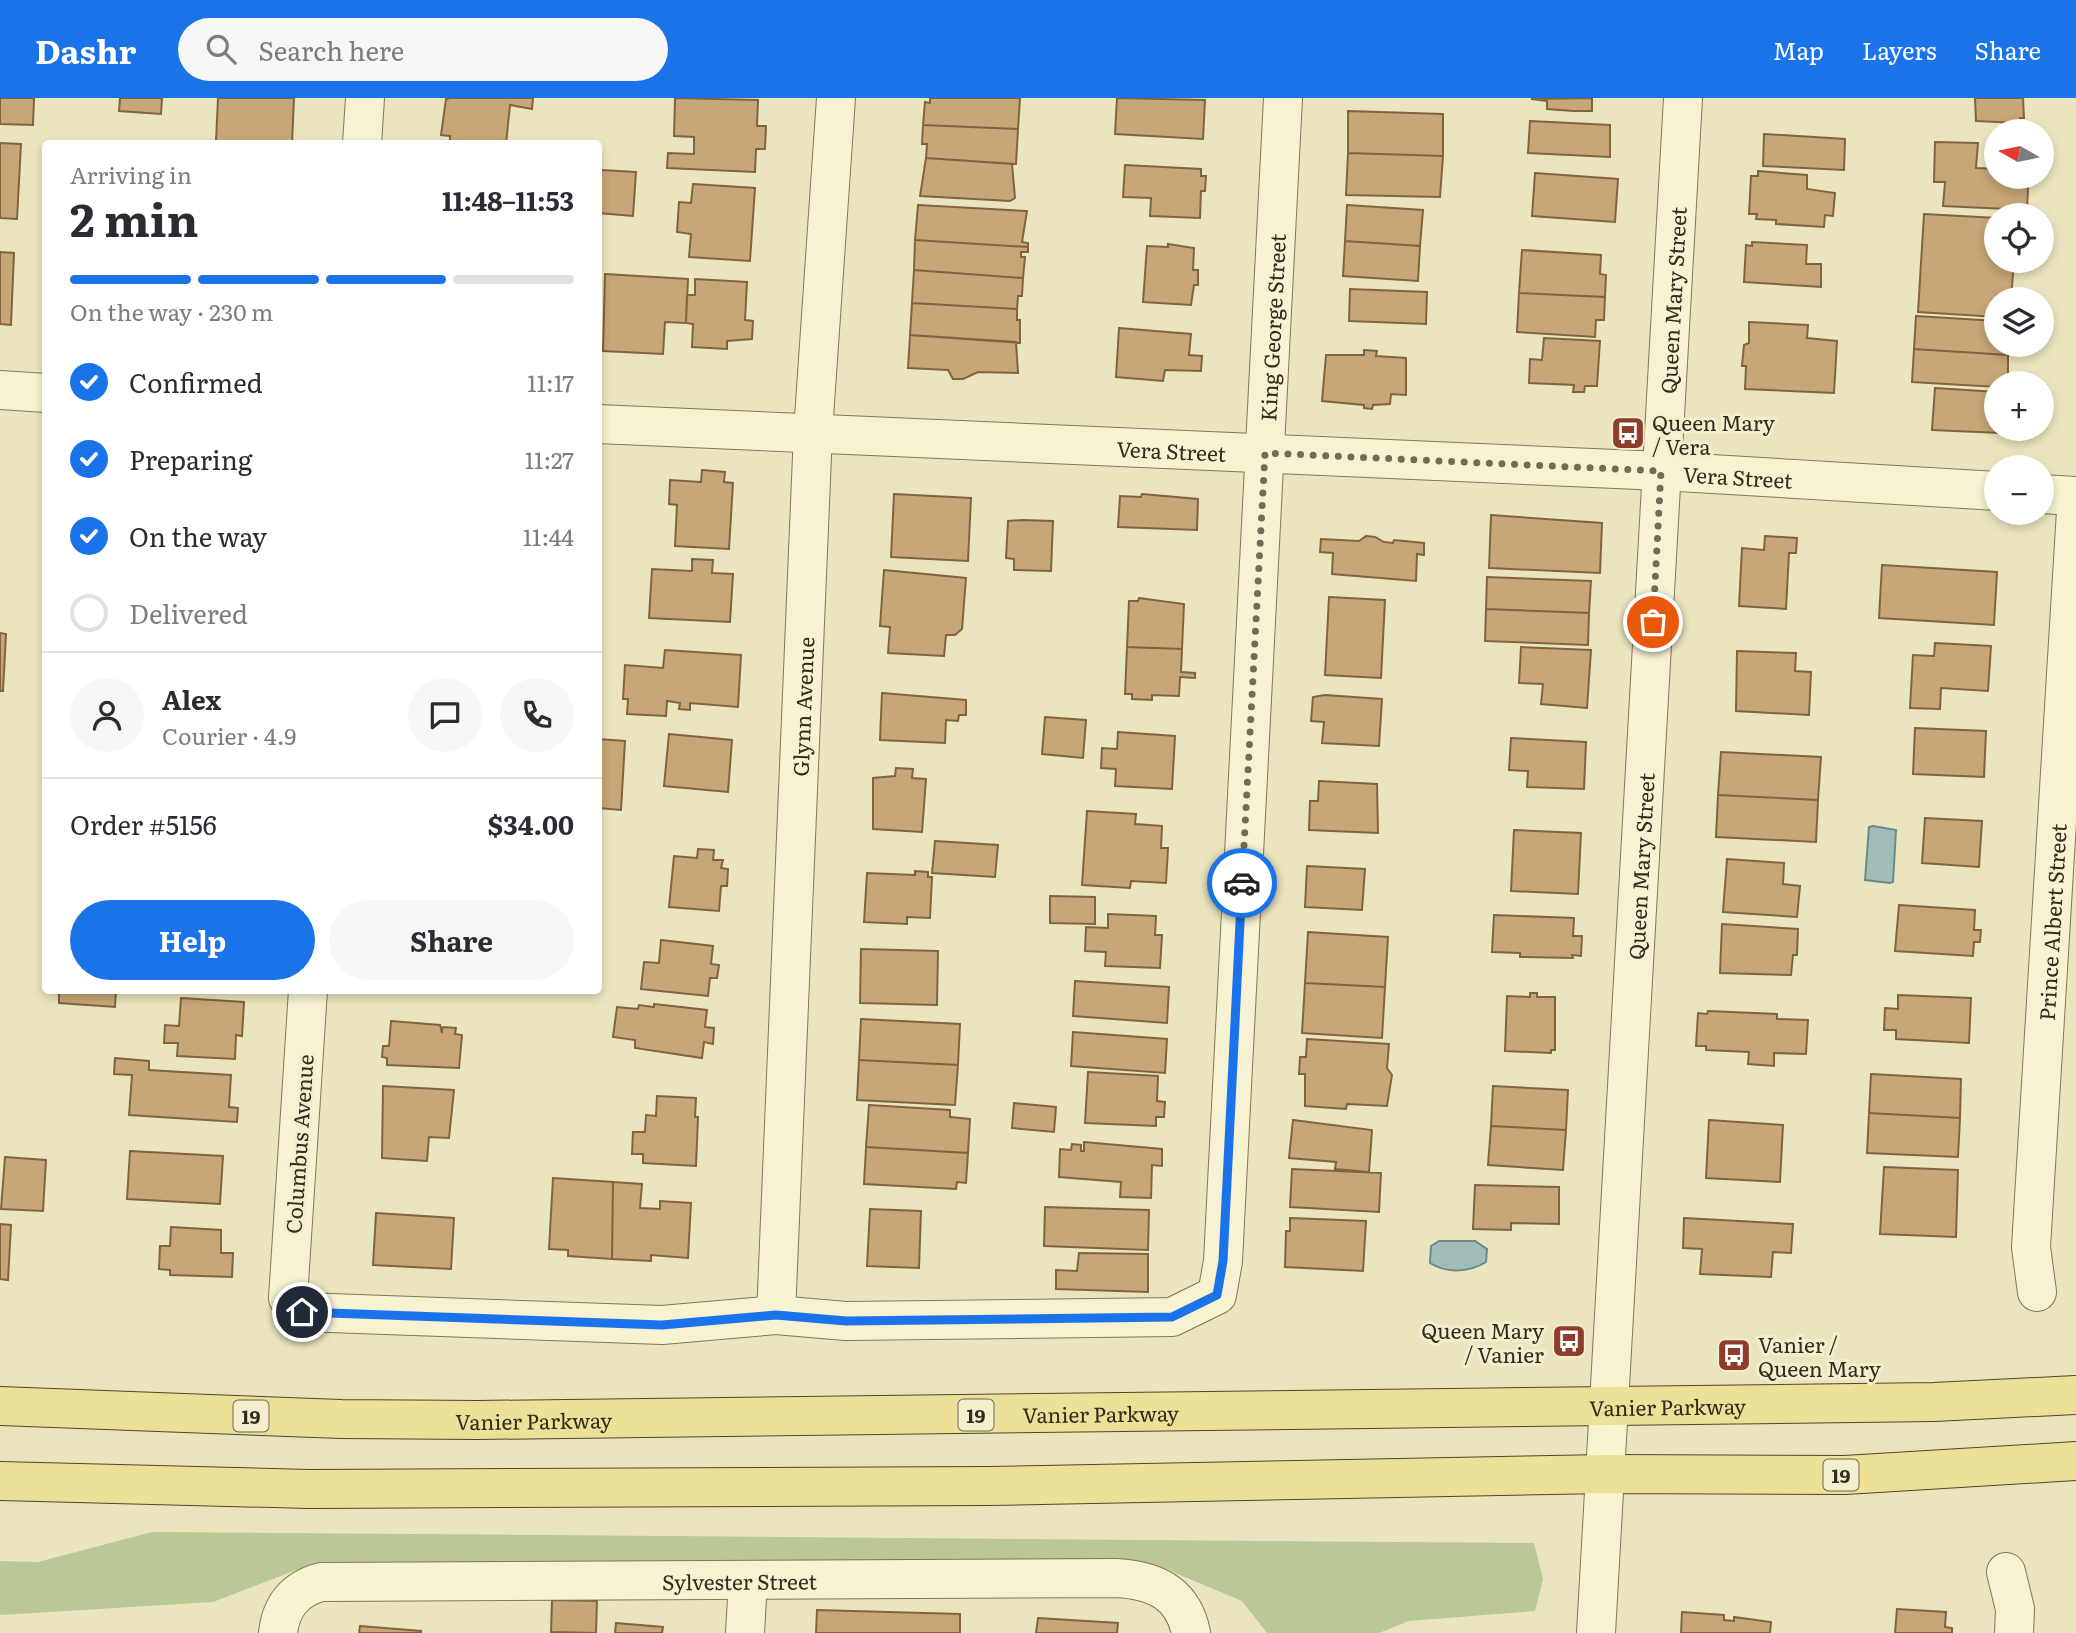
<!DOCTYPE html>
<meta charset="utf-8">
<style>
:root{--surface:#fff;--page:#f7f7f7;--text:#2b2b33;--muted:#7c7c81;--line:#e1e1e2;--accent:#1a73e8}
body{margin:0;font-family:Literata,serif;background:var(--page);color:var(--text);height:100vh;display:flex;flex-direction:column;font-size:26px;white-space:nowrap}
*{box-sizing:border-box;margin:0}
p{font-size:23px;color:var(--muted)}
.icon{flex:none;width:38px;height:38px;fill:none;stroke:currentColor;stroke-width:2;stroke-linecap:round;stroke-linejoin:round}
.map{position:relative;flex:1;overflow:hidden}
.details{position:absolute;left:42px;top:42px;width:560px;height:854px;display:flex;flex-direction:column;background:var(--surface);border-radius:7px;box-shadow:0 4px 10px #0003}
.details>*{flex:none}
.needle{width:46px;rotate:279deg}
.fabs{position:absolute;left:1984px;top:21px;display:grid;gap:14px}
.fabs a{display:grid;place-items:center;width:70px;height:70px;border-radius:50%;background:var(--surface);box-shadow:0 4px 10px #0003;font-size:35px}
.pin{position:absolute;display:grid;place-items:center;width:60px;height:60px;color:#fff;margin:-30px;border:4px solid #fff;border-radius:50%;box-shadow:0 2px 7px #0007}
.courier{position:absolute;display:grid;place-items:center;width:70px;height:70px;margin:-35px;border:5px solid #1a73e8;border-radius:50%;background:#fff;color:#222;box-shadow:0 2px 9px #0007}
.head em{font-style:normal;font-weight:700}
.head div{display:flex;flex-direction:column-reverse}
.head{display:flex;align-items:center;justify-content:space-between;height:119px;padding:0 28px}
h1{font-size:46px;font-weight:700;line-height:52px}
.bar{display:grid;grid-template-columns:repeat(4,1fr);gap:10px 7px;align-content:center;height:84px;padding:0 28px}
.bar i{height:9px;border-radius:5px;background:var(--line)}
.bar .active{background:var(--accent)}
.bar p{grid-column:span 4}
.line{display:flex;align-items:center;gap:18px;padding:0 28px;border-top:2px solid var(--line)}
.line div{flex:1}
.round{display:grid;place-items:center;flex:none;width:74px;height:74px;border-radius:37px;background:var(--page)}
ol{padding:0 28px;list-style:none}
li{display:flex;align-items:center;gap:21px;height:77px}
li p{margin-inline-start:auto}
li .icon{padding:7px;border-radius:50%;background:var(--accent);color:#fff;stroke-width:4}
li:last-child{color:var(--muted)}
li i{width:38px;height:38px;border:4px solid var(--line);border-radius:50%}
.cta{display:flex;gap:14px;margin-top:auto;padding:14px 28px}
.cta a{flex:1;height:80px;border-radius:42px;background:var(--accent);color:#fff;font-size:28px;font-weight:700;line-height:80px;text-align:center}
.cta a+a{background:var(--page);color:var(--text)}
header{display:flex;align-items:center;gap:42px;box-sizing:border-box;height:98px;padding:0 35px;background:var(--accent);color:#fff}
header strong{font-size:33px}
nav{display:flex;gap:38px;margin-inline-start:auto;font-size:24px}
.search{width:490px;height:63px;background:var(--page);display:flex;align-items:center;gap:18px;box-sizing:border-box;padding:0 24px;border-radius:38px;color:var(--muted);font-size:26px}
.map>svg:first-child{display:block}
.green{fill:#b9c894}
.water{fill:#a2bdb9;stroke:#6a8a87;stroke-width:2}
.building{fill:#c7a677;stroke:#806440;stroke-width:2}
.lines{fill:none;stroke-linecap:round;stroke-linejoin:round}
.minor-casing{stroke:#827659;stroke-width:40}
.primary-casing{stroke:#50432d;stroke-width:40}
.minor{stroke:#f6f2d2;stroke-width:38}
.primary{stroke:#ede198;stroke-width:38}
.done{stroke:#736c55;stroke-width:7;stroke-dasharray:0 12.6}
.route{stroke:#1a73e8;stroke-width:9}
.labels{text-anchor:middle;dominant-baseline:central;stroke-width:6;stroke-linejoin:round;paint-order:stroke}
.shield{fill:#f3eece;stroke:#6d6651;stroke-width:2}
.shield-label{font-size:19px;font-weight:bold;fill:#332b1c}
.street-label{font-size:21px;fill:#332b1c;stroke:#f3eece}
.poi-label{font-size:21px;fill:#332b1c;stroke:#f3eece;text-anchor:start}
</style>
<header>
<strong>Dashr</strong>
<div class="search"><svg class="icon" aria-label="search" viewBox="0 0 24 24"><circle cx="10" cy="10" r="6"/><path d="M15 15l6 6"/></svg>Search here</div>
<nav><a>Map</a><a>Layers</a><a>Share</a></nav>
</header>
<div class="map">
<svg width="2076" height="1535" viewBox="0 0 2076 1535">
<rect width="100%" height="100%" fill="#ebe5bf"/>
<path class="green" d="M152 1434 1534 1445 1543 1481 1535 1513 1409 1523 1379 1535H1267L1242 1503 1168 1472 299 1471 213 1504 0 1517V1463L38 1464Z"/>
<path class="water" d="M1873 728 1896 732 1893 784 1890 785 1865 782 1869 729Z
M1439 1143H1475L1487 1151 1486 1164C1470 1174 1447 1176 1430 1165L1431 1148Z"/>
<path class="building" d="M0 0H34L33 27 0 26Z
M120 0H162L161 16 119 13Z
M218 0H294L292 46 216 43Z
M450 0H533L532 11 510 7 506 46H450V38L441 37 446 1Z
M675 0 758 2 757 28H766L765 51H756L755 74 667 70 668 55 694 56V39L674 38Z
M930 0H1020L1018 31 923 27 925 4 930 5Z
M1117 0 1205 2 1203 41 1115 36Z
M1592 0V13H1573L1547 11V3L1531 1Z
M1975 0H2023L2024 20H2020L2019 25 1976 23Z
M1348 13 1443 16V58L1348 55Z
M1530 23 1610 27V59L1528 55Z
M923 27 1018 31 1016 66 926 60 927 46H922Z
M1764 36 1845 41 1844 72 1763 68Z
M1935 44 1978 45 1976 70 1997 71V79H2018V89L2028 90 2027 112 1943 108 1945 84H1934Z
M0 45 21 46 17 121 0 120Z
M1348 55 1443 58 1440 99 1346 97Z
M926 60 1012 66 1015 100 1010 103 920 98Z
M1125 67 1201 71V78H1206L1205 93H1201L1200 120 1150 118 1151 100 1123 99Z
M601 72 636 74 633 118 598 115Z
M1758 73 1807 77V91L1835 95 1833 118 1825 117 1824 129 1776 126V122L1756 121 1757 116H1749L1751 78H1758Z
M1535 75 1618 81 1615 124 1532 118Z
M693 86 755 90 750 163 689 159 691 136 677 134 679 104 691 105Z
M918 107 1027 113 1022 144 1028 145V149L915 142Z
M1347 107 1423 112 1420 148 1345 143Z
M1924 116 1997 120V163H2014L2011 201H1997V219L1918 214Z
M915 142 1028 149V154H1021V159H1025L1023 180 914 172Z
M1345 143 1420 148 1418 183 1343 178Z
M1752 144 1807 147 1806 166H1821V189L1744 184 1746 147 1752 148Z
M1168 146 1194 150 1193 172H1198V187H1194L1191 207 1143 204 1147 148 1168 149Z
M1522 152 1601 157 1600 176 1606 177 1605 199 1519 195Z
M0 154 14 155 11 227 0 226Z
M914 172 1023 180 1022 198H1018L1017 211 912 205Z
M605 176 688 181 686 225 665 224 663 256 603 253Z
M695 181 747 184 745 222 753 223 752 241 727 243V251L692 249 693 226 686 225 687 197H695Z
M1350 191 1427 194 1426 226 1349 223Z
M1519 195 1605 199 1604 222H1596L1595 239 1517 234Z
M912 205 1017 211V222H1020V245L910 237Z
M1916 218 1997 223V247H2009L2008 257 1914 251Z
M1749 224 1808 227 1807 240 1837 243 1834 295 1745 291 1746 268H1742L1744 247 1749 245Z
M1119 230 1191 236 1189 257 1202 258 1201 273 1165 272 1163 283 1116 279Z
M910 237 1016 244 1018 275 978 274 963 281H953L948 272 908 270Z
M1544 240 1600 243 1597 288H1585L1584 294H1573L1574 287 1529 285 1530 261 1542 262Z
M1914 251 2008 257V285H1997V289L1912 284Z
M1364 252 1377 253 1376 258 1406 260V297L1391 296 1390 306 1373 307 1372 311 1364 310V307L1322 303 1326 257H1364Z
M1935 290 1997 294V331H2001L2000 335 1932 332Z
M702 372 725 374 724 384 733 385 729 451 675 448 677 407 669 406 670 382 701 384Z
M894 396 971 400 968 463 891 459Z
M1142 396 1198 401 1197 432 1118 429 1120 398 1141 399Z
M1491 417 1602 425 1600 475 1489 470Z
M1022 422 1053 423 1051 473 1014 472V461L1006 460 1008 423Z
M1366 438 1375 439 1384 444 1393 445 1394 442 1424 445V457L1417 456 1416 483 1332 476 1333 455 1320 454 1321 441 1359 443Z
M1765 438 1797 440 1796 455H1789L1786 511 1739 508 1742 450 1764 452Z
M692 461 713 462 712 475 733 476 730 524 649 520 652 471 692 473Z
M1882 467 1997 474 1994 527 1879 520Z
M884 472 966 480 962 531 955 537H946L944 558 888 555 890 529 880 528Z
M1487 479 1591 483 1589 515 1486 511Z
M1329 499 1385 502 1381 580 1325 577Z
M1139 500 1184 506 1182 551 1127 549 1129 503H1138Z
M1486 511 1589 515 1588 547 1485 543Z
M0 535 6 536 3 593H0Z
M1935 545 1991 548 1988 593 1941 590 1940 611 1910 610 1913 557 1934 558Z
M1127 549 1182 551 1181 574 1195 575V580L1180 579 1179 598 1152 597V602L1132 601V596H1125Z
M1521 549 1591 552 1587 610 1541 606 1543 586 1519 585Z
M665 552 741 557 738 609 690 605V612L679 611 680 605 667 603 666 618 627 616 628 601H623L625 567 663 570Z
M1737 553 1796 555 1795 573 1811 574 1809 617 1736 613Z
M882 595 966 602V617H959L958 623 946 622 945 645 880 642Z
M1325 597 1382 601 1379 648 1322 645 1324 624 1311 623 1313 599Z
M1045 619 1086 622 1083 660 1042 656Z
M1915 630 1986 633 1984 679 1913 676Z
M1118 634 1175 638 1172 691 1115 688 1116 671 1101 670 1102 650 1117 651Z
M669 636 732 642 728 694 664 688Z
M1511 640 1586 644 1584 691 1527 689 1528 673 1509 672Z
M598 641 625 643 621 712 598 710Z
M1721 654 1821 659 1818 702 1718 697Z
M896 670 913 671 912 680 926 681 922 734 873 731V680L895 678Z
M1319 683 1377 686 1378 735 1309 732 1310 703H1318Z
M1718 697 1818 702 1816 744 1716 739Z
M1087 713 1136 716 1135 726 1162 728 1161 750H1168L1166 785 1131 783 1130 790 1082 787Z
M1925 720 1982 723 1979 769 1922 765Z
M1514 732 1581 735 1578 796 1511 793Z
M935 743 998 747 995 779 932 775Z
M698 751 714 752 713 762H723L721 770 728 771 727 788H721L719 813 669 809 674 758 697 760Z
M1727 761 1784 765 1783 786 1800 788 1797 819 1723 814Z
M1307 768 1365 771 1362 812 1305 809Z
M915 773 928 774V779H932L930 820 907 819V826L864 824 867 775 915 777Z
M1050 798 1095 799V826L1050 825Z
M1899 807 1975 812 1974 832H1981L1980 844H1974L1973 858 1895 853Z
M1108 816 1156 818 1155 837H1162L1160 870 1105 868 1106 854 1085 853 1086 829 1108 830Z
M1494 817 1574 820 1573 838H1582L1581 858 1572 857 1573 860 1520 859V855L1492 854Z
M1722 826 1798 831 1797 857H1793L1791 877 1720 875Z
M1308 834 1388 839 1385 889 1305 885Z
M661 842 713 848 711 866 719 867 717 880H710L708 898 641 891 644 864 659 865Z
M861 851 938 853 937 907 860 905Z
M1075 883 1169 889 1167 925 1073 918Z
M1305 885 1385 889 1382 940 1302 935Z
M59 892H116L115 909 59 905Z
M1530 895H1537V899H1555V952H1551V955L1505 953 1507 898 1530 899Z
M1898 897 1971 900 1969 945 1896 941V932H1884L1885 910 1898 911Z
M181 900 244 904 242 938 236 937 235 961 177 958 178 945H164L165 927 179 928Z
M654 906 707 912 705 929 714 930 713 946 704 944 702 960 635 950V942L613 939 617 909 638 911 639 907 654 909Z
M1708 913 1777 916V921L1808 922 1806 956 1774 955V968L1748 966 1749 954 1706 952V948H1696L1698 915 1707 916Z
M861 921 960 926 958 967 859 962Z
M391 923 440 927 442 935V929L456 930 455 936 462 937 459 970 387 967V960L382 959 383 948H389Z
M1073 934 1167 941 1165 975 1071 968Z
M1307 941 1389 946 1387 970 1392 977 1387 1008 1347 1006 1346 1011 1305 1008V976H1299L1300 959H1306Z
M115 960 149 963V972L231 977 229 1009 238 1010 237 1024 129 1017 132 977 114 976Z
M859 962 958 967 955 1007 857 1002Z
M1088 974 1158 978 1157 1003 1165 1004 1164 1019H1156V1028L1085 1025Z
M1871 976 1961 981 1960 1020 1869 1015Z
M383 988 454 992 449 1040 429 1039 427 1063 382 1060Z
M1493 988 1568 992 1566 1032 1491 1028Z
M657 998 696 1000 695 1019H698L696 1068 643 1065V1056H632L633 1034H645L646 1017 656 1018Z
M1014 1005 1056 1009 1054 1034 1012 1030Z
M869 1007 950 1012V1019L970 1021 968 1055 866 1049Z
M1869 1015 1960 1020 1958 1059 1867 1055Z
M1293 1022 1372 1032 1369 1074 1335 1071 1336 1064 1289 1060Z
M1709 1022 1783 1027 1780 1084 1706 1080Z
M1491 1028 1566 1032 1563 1072 1488 1067Z
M1084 1044 1162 1051V1068L1152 1067 1151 1100 1120 1099 1121 1084 1059 1079 1060 1051 1071 1052 1072 1046 1081 1047V1053H1084Z
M866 1049 968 1055 966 1085 957 1084 956 1091 864 1086Z
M130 1053 223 1058 220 1106 127 1101Z
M5 1059 46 1062 43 1113 1 1111Z
M1884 1069 1958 1072 1956 1139 1880 1136Z
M1292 1071 1381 1075 1379 1114 1290 1109Z
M553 1080 613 1084 612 1161 568 1158V1152L549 1151Z
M613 1084 642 1086 640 1110 660 1111V1103L691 1105 688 1160 651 1157V1163L612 1161Z
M1475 1087 1559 1089V1126L1511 1125V1132L1473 1131Z
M1045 1109 1149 1112 1148 1152 1044 1148Z
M870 1111 921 1113 919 1170 867 1168Z
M376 1115 454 1120 451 1171 373 1167Z
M1290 1120 1366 1123 1363 1173 1285 1169 1286 1133H1290Z
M1684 1120 1793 1126 1791 1155 1773 1154 1771 1179 1700 1176 1702 1151 1683 1150Z
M0 1126 11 1127 8 1182 0 1181Z
M171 1129 221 1132V1155H233L232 1179 170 1177V1172L159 1171 160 1148H170Z
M1079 1155 1148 1156V1194L1056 1191V1172L1077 1173Z
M552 1502 597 1503 596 1535 551 1534Z
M1897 1511 1946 1514 1945 1529 1952 1530V1535H1895Z
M817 1512 960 1516V1535H816Z
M1682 1514 1724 1517V1522L1734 1523V1519L1771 1524 1770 1535H1681Z
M1038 1520 1118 1525 1117 1535H1036Z
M616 1525 663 1529 662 1535H615Z
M360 1528 421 1533V1535H359Z"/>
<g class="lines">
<g class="minor-casing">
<g id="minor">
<path d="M362 46 365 0"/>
<path d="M0 292 46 295"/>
<path id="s1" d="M598 326 1661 373 1997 393"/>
<path d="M2042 396 2076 398"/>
<path id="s2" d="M308 892 288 1200 302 1214 662 1227 776 1217 846 1223 1172 1219 1217 1197 1223 1163 1283 0"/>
<path id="s3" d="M2037 1194 2031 1149 2076 413"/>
<path id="s4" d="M776 1217 813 334 836 0"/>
<path d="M2006 1474 2015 1511 2014 1535"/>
<path id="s5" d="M278 1535C281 1508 295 1491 321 1484L1116 1480C1155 1482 1183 1495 1191 1535"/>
<path d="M745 1535 748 1482"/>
<path id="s6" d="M1596 1535 1683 0"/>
</g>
</g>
<g class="primary-casing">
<g id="primary">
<path id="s7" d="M0 1308 341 1321 478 1322 1934 1304 2076 1297"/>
<path d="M0 1383 309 1391 988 1388 1605 1376 1845 1377 2076 1363"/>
</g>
</g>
<use href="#minor" class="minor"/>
<use href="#primary" class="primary"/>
</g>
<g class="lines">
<path class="done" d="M1242 785 1265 355 1661 373 1653 524"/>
<path class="route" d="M302 1214 662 1227 776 1217 846 1223 1172 1219 1217 1197 1223 1163 1242 785"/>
</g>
<defs>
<g id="bus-square" transform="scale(1.75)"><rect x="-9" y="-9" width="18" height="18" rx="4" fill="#8e3c2c" stroke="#f3eece"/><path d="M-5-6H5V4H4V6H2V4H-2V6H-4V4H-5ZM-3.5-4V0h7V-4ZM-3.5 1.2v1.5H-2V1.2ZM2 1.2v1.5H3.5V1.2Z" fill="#fff"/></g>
</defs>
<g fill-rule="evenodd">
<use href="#bus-square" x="1628" y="335"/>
<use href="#bus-square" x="1569" y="1243"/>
<use href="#bus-square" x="1734" y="1257"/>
</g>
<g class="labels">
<g class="shield">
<rect x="958.5" y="1301.5" width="35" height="31" rx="5"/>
<rect x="233.5" y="1302.5" width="35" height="31" rx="5"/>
<rect x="1823.5" y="1361.5" width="35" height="31" rx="5"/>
</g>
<g class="shield-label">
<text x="976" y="1317">19</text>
<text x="251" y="1318">19</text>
<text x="1841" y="1377">19</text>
</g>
<g class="street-label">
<text stroke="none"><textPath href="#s6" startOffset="1335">Queen Mary Street</textPath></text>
<text stroke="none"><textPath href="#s2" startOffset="2219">King George Street</textPath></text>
<text stroke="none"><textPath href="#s1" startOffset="574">Vera Street</textPath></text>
<text stroke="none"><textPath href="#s1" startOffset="1141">Vera Street</textPath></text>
<text stroke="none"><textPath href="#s4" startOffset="609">Glynn Avenue</textPath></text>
<text stroke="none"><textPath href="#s6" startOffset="768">Queen Mary Street</textPath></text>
<text stroke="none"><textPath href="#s3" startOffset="371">Prince Albert Street</textPath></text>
<text transform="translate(298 1046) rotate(-86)">Columbus Avenue</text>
<text stroke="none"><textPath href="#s7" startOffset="1668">Vanier Parkway</textPath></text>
<text stroke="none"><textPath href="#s7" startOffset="1101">Vanier Parkway</textPath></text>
<text stroke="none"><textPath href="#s7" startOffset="534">Vanier Parkway</textPath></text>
<text stroke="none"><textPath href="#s5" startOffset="490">Sylvester Street</textPath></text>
</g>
<g class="poi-label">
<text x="1652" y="323">Queen Mary<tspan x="1652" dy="24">/ Vera</tspan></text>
<text x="1544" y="1231" text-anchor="end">Queen Mary<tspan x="1544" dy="24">/ Vanier</tspan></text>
<text x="1758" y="1245">Vanier /<tspan x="1758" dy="24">Queen Mary</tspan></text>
</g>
</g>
</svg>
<div class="fabs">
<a><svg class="needle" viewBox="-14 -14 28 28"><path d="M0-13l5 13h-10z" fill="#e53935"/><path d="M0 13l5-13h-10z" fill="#7c7c81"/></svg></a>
<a><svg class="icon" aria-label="locate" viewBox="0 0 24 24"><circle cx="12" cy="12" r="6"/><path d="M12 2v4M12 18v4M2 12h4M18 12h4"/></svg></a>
<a><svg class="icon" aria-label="layers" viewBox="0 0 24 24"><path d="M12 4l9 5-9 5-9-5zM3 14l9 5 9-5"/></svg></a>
<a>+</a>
<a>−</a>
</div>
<div class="pin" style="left:1653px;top:524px;background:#ea580c"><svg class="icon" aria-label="bag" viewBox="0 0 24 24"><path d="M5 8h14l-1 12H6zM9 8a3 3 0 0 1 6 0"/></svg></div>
<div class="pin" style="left:302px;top:1214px;background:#1f2937"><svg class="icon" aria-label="home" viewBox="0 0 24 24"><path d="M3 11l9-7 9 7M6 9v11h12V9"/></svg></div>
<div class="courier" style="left:1242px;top:785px"><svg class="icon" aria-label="car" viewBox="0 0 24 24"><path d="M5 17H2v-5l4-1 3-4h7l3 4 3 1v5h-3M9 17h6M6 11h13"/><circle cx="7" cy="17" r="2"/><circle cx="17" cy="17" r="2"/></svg></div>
<section class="details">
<div class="head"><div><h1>2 min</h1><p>Arriving in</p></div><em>11:48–11:53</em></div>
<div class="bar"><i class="active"></i><i class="active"></i><i class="active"></i><i></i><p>On the way · 230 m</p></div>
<ol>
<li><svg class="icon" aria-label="check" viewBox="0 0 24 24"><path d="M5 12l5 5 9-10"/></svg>Confirmed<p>11:17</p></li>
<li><svg class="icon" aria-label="check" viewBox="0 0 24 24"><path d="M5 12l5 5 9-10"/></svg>Preparing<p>11:27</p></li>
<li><svg class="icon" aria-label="check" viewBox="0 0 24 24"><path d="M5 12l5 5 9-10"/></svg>On the way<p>11:44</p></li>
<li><i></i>Delivered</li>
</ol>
<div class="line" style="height:126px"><a class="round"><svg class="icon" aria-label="person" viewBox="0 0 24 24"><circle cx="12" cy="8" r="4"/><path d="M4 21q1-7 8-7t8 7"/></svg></a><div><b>Alex</b><p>Courier · 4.9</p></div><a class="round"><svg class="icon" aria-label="chat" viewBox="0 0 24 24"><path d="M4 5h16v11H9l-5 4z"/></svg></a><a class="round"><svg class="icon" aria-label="phone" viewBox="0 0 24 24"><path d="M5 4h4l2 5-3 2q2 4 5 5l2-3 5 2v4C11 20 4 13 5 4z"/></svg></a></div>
<div class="line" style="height:91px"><div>Order #5156</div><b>$34.00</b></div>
<div class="cta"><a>Help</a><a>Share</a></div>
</section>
</div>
